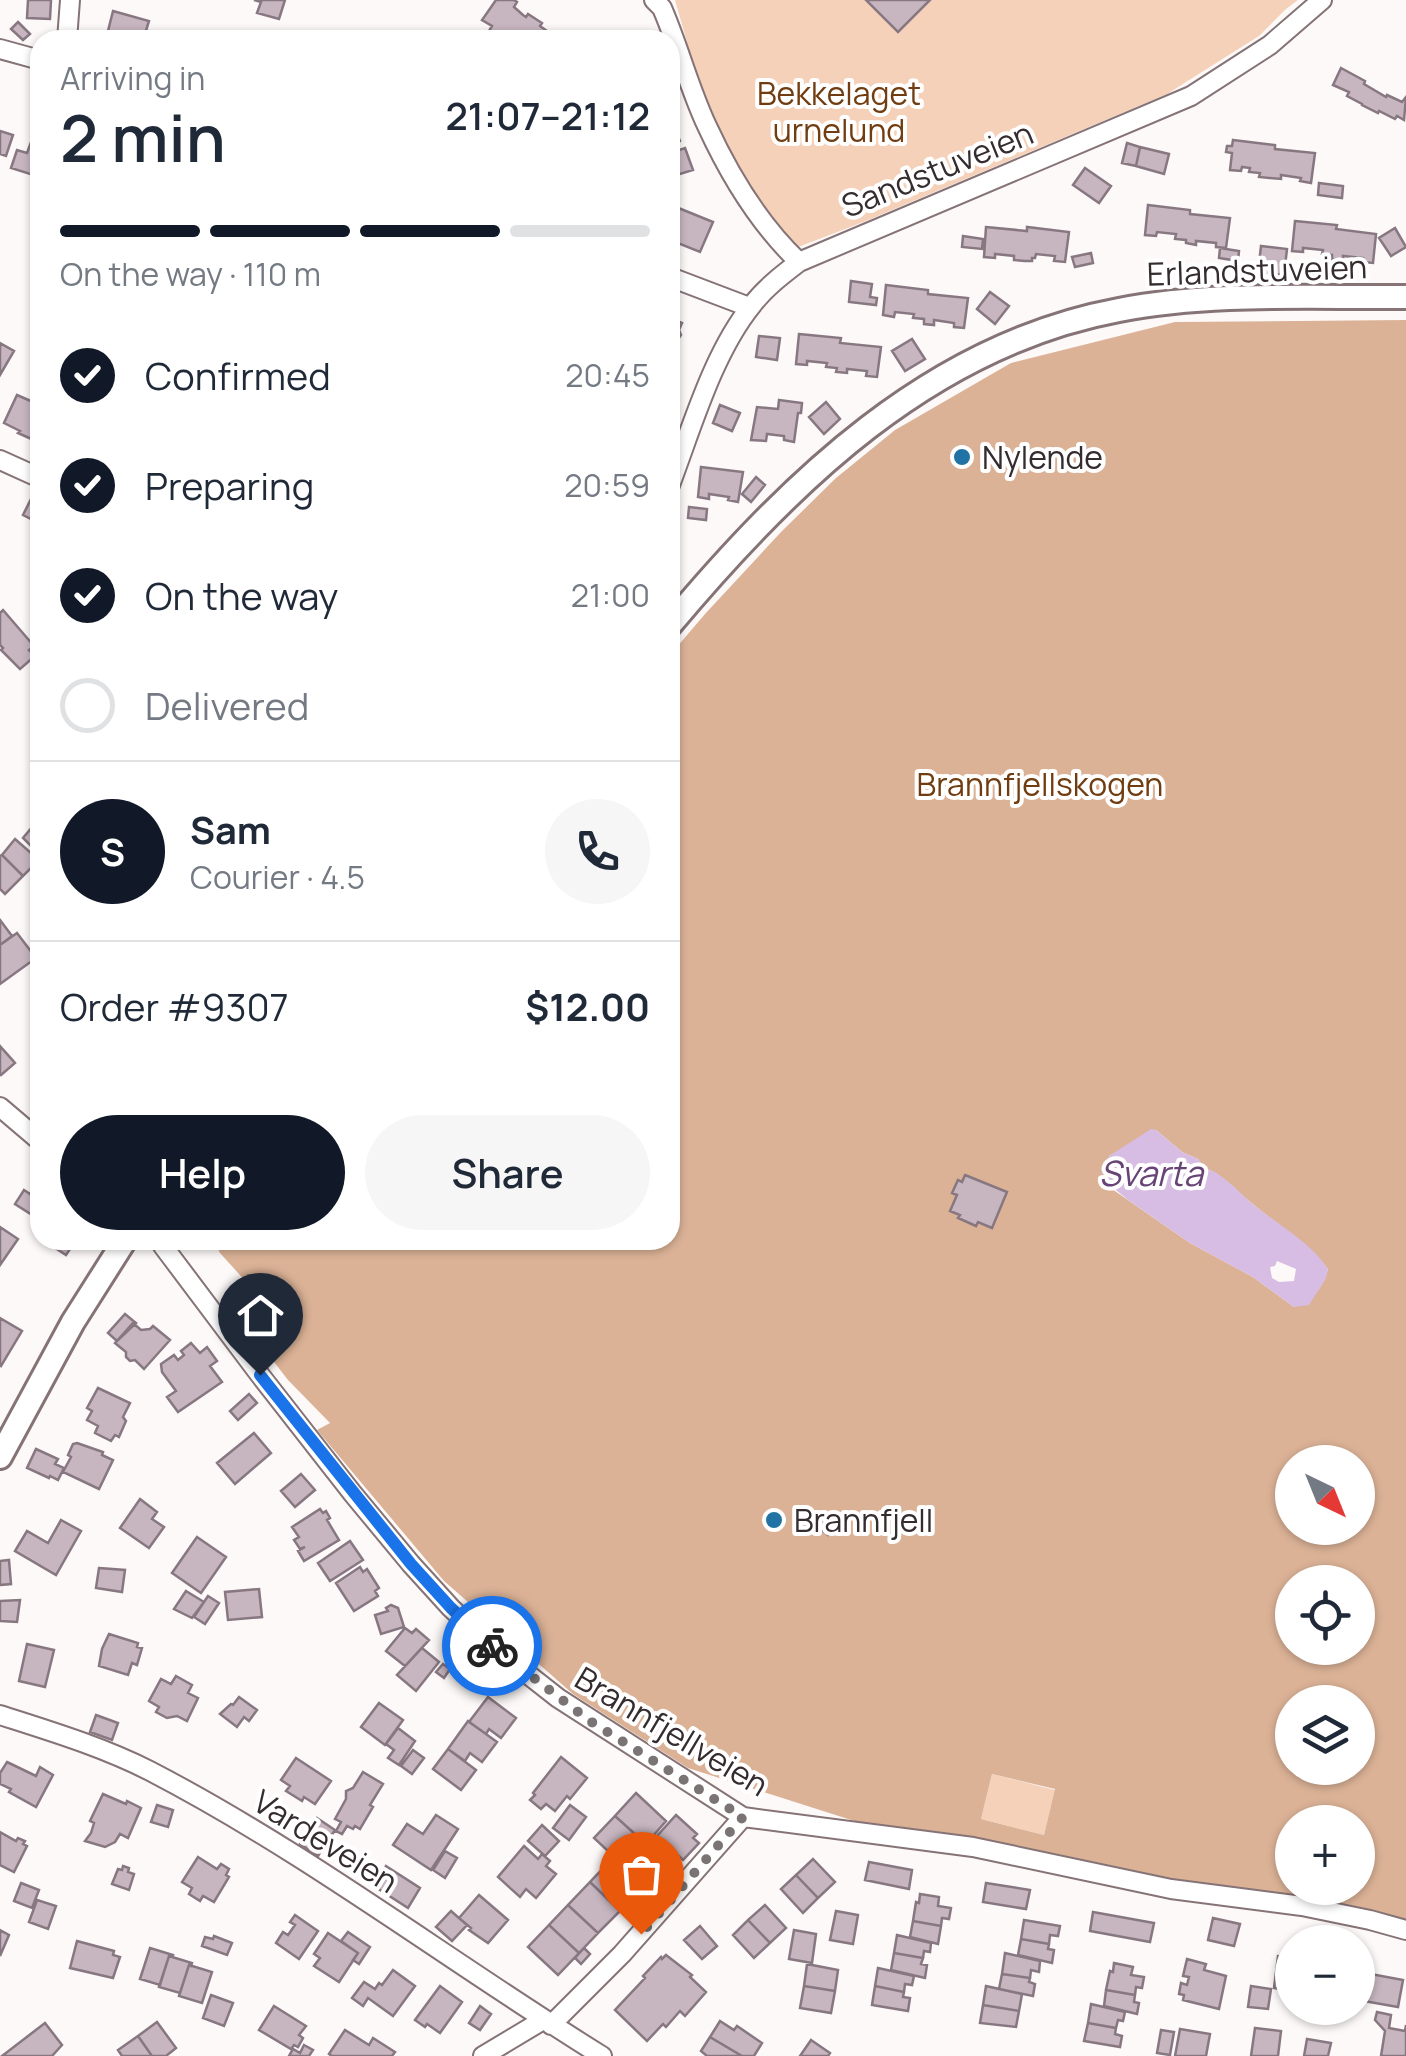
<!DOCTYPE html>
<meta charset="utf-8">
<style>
:root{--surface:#fff;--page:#f6f6f7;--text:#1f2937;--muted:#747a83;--line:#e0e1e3;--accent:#111827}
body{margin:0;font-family:Manrope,sans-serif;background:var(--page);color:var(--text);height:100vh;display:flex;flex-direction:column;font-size:38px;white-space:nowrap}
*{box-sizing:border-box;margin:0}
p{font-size:32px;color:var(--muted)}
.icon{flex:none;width:55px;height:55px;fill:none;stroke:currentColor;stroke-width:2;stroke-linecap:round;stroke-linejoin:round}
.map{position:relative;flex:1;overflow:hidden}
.side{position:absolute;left:30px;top:30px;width:650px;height:1220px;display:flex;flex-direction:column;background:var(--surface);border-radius:30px;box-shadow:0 2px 8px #0004}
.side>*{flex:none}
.needle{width:65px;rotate:137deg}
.controls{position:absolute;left:1275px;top:1445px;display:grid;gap:20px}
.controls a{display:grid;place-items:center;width:100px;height:100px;border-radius:50%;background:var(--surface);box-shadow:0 2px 8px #0004;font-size:50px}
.pin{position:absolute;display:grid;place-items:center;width:85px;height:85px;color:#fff;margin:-102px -42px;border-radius:50% 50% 50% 0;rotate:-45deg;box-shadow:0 0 10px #0007}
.pin .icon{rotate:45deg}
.courier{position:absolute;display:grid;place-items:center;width:100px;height:100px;margin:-50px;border:8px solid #1a73e8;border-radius:50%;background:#fff;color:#222;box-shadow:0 2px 12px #0007}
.summary em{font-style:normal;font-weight:600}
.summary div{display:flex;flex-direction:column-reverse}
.summary{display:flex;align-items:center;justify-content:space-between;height:170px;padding:0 30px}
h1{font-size:65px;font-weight:600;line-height:75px}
.bar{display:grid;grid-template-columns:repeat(4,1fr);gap:15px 10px;align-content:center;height:120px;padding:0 30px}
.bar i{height:12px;border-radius:8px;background:var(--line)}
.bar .selected{background:var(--accent)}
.bar p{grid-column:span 4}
.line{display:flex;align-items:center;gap:25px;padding:0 30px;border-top:2px solid var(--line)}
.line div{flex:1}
.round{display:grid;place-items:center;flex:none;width:105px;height:105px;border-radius:52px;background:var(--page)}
ol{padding:0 30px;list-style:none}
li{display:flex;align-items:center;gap:30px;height:110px}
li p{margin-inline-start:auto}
li .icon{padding:10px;border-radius:50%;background:var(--accent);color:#fff;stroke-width:4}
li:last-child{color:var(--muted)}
li i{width:55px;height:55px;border:5px solid var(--line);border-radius:50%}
.action{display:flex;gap:20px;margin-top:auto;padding:20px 30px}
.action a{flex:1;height:115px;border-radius:60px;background:var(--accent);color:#fff;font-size:40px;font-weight:600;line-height:115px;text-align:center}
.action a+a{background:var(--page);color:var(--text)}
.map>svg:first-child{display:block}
.green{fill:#f5d1b9}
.forest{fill:#dbb296;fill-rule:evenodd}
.water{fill:#d7bce3;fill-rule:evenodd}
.building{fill:#c7b6c0;stroke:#877781;stroke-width:2.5}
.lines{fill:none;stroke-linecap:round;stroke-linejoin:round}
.minor-casing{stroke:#857376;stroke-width:22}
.tertiary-casing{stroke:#857376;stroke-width:28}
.minor{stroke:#fff;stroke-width:18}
.tertiary{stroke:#fff;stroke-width:22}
.done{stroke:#7a7475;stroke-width:10;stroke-dasharray:0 18}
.route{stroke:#1a73e8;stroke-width:12}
.poi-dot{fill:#2073a4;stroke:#fff;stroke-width:4}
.labels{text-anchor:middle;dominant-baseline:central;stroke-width:8;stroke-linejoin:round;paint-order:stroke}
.park-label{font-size:32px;fill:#713d10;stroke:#fff}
.street-label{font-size:32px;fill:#342c2e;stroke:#fff}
.poi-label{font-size:32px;fill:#342c2e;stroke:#fff;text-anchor:start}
.water-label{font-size:35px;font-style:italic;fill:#684476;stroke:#fff}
</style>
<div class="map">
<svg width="1406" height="2056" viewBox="0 0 1406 2056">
<rect width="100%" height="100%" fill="#fdf9f9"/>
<path class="green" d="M675 0H1298L1286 9 1259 36 1167 94 866 221 793 249 712 130Z
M992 1774 1055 1790 1044 1835 981 1819Z"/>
<path class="forest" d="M1406 320V1937L920 1842 688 1768 573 1694 444 1581 317 1430 330 1423 288 1380 254 1336 255 1323 264 1311 249 1285 220 1253 213 1240H670V655L705 614 782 531 836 478 895 430 1011 363 1175 322ZM1156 1130 1182 1152 1198 1159 1205 1168C1222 1174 1235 1189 1249 1201 1276 1224 1306 1241 1328 1269 1323 1289 1312 1299 1294 1307L1253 1277 1190 1243 1112 1189 1109 1156ZM1292 1462H1358V1528H1292ZM1292 1582H1358V1648H1292ZM1292 1702H1358V1768H1292ZM992 1774 1055 1789 1044 1835 981 1819ZM1292 1822H1358V1888H1292Z"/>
<path class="water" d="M1151 1129 1156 1130 1182 1152 1198 1159 1205 1168C1224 1174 1239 1193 1255 1206 1280 1226 1310 1242 1328 1269L1326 1278 1309 1305 1294 1307 1253 1277 1190 1243 1128 1200 1105 1181 1101 1169 1109 1156ZM1277 1261 1296 1269 1294 1281 1279 1282 1272 1278 1270 1267 1275 1266Z"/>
<path class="building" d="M28 0H51L50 19 27 18Z
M254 0H285L279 19 257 13 261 2Z
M496 0H514L517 2 514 7 523 15 526 17 528 14 542 23 540 26 547 31 541 40H514L508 36 506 40H502L489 31 492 26 482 20Z
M866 0H930L898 32Z
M113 11 149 21 143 40 106 39Z
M18 22 30 34 23 40 11 29Z
M148 31 159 34 160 32 164 33V36L172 38 171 40H146Z
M1341 68 1365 81 1364 84 1386 97 1387 95 1402 102 1406 97 1404 120 1397 116 1395 119 1379 111 1378 113 1362 105V104L1347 96 1349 92 1333 85Z
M670 118 680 141 670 150Z
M0 131 13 135 6 156 0 154Z
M34 134 40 136V182L36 181 37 176 11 168 17 150 27 153Z
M1233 140 1275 145V149L1315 153 1311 183 1300 181 1301 178 1281 175V179L1259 177 1260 173 1249 172 1250 168 1242 167 1241 171 1230 170 1232 153 1226 152 1227 146H1232Z
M1127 143 1140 147 1136 166 1122 163Z
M1140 147 1169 154 1164 174 1136 166Z
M685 148 693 170 670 177V153Z
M1085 168 1111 186 1099 203 1073 185Z
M1319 183 1343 186 1342 198 1318 195Z
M1148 205 1190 210V214L1230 218 1226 248 1216 247V243L1196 241V245L1186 243V240L1175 239 1176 234 1157 232 1156 236 1145 235Z
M676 207 713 222 700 252 670 240V216L672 217Z
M1295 221 1337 225 1336 229 1376 234 1373 263 1362 262 1363 258 1343 256V260L1332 259V255L1322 254 1323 250 1303 248V252L1292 251Z
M986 227 1027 231V227L1069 232 1065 262 1054 261 1055 256 1036 254 1035 258H1032V261H1025L1014 260V256L995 254V258L984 257Z
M1395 228 1406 247 1391 256 1379 238Z
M963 236 983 239 982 249 962 247Z
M1261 246 1287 249 1284 275 1258 272Z
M1220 248 1239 251 1238 261 1219 258Z
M1091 253 1093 263 1075 267 1072 257Z
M851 281 872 284 870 297 877 298 876 305 849 302Z
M886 285 928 290V294L968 298 964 328 954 327V323L934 320V325L924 324V319L913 318 914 314 895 312 894 317 883 315Z
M990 292 1009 306 995 324 977 309Z
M670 318 682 323 679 330 681 335 670 350Z
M799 334 841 338 840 343 881 347 877 377 866 376 867 371 847 369V373L836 372 837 368 826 367 827 363 807 361V365L796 364Z
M759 336 780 338 777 360 756 357Z
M912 339 925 359 905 371 892 351Z
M0 343 14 351 0 375Z
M17 395 33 402 35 397 40 399V440L37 439 36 441 18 433 20 431 4 423Z
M779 400 802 403 801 413H798L794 442 784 440V436L767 434 766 441 751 440 757 407 778 409Z
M826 402 840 419 824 434 809 417Z
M720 405 740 413 732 431 713 423Z
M701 467 743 472 738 502 728 500 729 497 709 494V499L698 497Z
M756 477 765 485 751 502 742 494Z
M32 497 40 501V511L35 521 23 515Z
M689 507 707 509 706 520 688 518Z
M3 610 34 646 29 650 35 656 20 669 1 650 3 648 0 645V613Z
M38 820 40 821V855L23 838Z
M15 839 39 860 23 876 2 855Z
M2 855 23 876 5 894 0 889V856Z
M0 920 12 936 0 945Z
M17 933 36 958 0 984V945Z
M0 1046 15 1063 1 1075 0 1074Z
M965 1175 1007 1192 992 1228 978 1222 976 1226 958 1218 960 1215 950 1211 957 1195 952 1193 958 1180 962 1182Z
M40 1178V1220L15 1204 24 1190 30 1194Z
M0 1227 18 1239 0 1265Z
M56 1240H76L66 1255 52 1246Z
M125 1314 136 1323 117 1341 108 1333Z
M0 1318 22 1331 1 1366 0 1365Z
M133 1323 141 1330 150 1329 153 1326 170 1340 144 1369 135 1360 130 1361 126 1357V1352L115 1343Z
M191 1343 200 1353 207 1347 217 1361 210 1366 222 1382 178 1412 167 1397 176 1391 162 1372 161 1364 174 1355 178 1360 184 1355 181 1351Z
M98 1388 130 1403 123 1417 126 1421 119 1437 115 1435 111 1441 95 1433 98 1426 87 1420 92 1411 87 1408Z
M249 1394 257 1403 238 1420 230 1411Z
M254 1433 271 1453 235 1484 217 1463Z
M77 1443 103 1452 102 1455 113 1460 99 1489 63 1472 71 1457 68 1455 73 1444Z
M36 1449 58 1459 55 1464 64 1468 58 1480 50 1476 49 1478 27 1468Z
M301 1474 315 1490 295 1507 281 1491Z
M140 1499 157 1512 152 1519 164 1527 149 1548 120 1528Z
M320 1509 323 1513 326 1511 330 1518 327 1520 339 1540 304 1561 298 1551 305 1547 300 1549 294 1540 299 1537 292 1527Z
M824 1513 837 1523 828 1535 815 1525Z
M61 1520 81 1531 56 1575 15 1551 27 1531 48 1543Z
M197 1537 226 1557 201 1593 172 1573Z
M350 1541 363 1560 330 1581 318 1563Z
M9 1560 11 1584 0 1585V1561Z
M360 1567 363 1572 367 1569 379 1588 375 1591 378 1596 354 1611 336 1583Z
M99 1568 125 1570 122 1592 96 1588Z
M259 1589 262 1617 228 1620 225 1592Z
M186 1591 204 1602 192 1618 174 1609Z
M208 1596 219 1603 205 1624 194 1617Z
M20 1600 17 1622 0 1621V1601Z
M391 1605 398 1608 404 1627 381 1634 375 1615 388 1611 386 1608Z
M405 1628 412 1633 416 1629 429 1640 405 1666 386 1651Z
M109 1634 138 1643 137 1647 142 1648 137 1665 132 1663 128 1675 99 1666 102 1649Z
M27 1644 54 1650 45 1687 19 1681Z
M422 1648 439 1662 416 1691 397 1675Z
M443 1664 450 1669 444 1678 436 1672Z
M176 1676 192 1685 188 1693 198 1698 187 1721 177 1716 167 1718 156 1712 159 1707 149 1701 161 1679 171 1684Z
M239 1697 257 1710 249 1721 244 1717 237 1727 220 1714 231 1704 233 1705Z
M488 1697 516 1718 501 1738 489 1729 486 1734 469 1722Z
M379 1703 403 1720 385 1745 361 1727Z
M96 1715 118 1723 112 1740 90 1732Z
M468 1721 497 1742 482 1762 470 1753 465 1761 448 1749Z
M398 1728 415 1741 399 1765 388 1758 394 1750 386 1744Z
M448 1749 476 1770 461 1790 433 1769Z
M413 1750 424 1758 412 1774 401 1766Z
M561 1757 587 1778 570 1799 567 1796 555 1811 546 1804 541 1809 530 1800 535 1795 533 1793Z
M296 1758 331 1781 315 1804 304 1797 302 1801 286 1791 290 1786 281 1780Z
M7 1762 36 1776 40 1767 53 1775 36 1807 9 1792 11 1789 0 1784V1773Z
M363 1772 383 1784 370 1805 373 1807 360 1829 355 1826 353 1829 347 1826 342 1834 336 1831 341 1822 335 1819 346 1799V1791L353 1788Z
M636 1793 666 1821 646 1844 615 1816Z
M103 1794 126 1804 127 1801 141 1808 128 1838 120 1834 115 1842 105 1847 85 1841 91 1833 94 1823 90 1821Z
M157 1805 173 1810 168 1827 151 1822Z
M570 1805 586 1817 569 1840 553 1828Z
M436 1815 458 1829 431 1870 393 1845 407 1824 423 1834Z
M676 1815 697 1834 693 1838 699 1843 683 1860 657 1836Z
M615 1816 646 1844 624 1866 594 1838Z
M317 1818 335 1830 318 1856 300 1844Z
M542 1825 559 1841 545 1856 528 1841Z
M0 1832 16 1841 18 1838 25 1841 23 1844 27 1846 14 1872 0 1865Z
M524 1846 538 1859 542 1854 550 1861 546 1866 556 1874 536 1898 526 1889 520 1897 498 1877Z
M445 1851 457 1858 445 1878 433 1870Z
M198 1857 217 1869 221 1864 229 1869 226 1875 229 1877 214 1902 203 1896 200 1901 189 1894 192 1888 182 1882Z
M633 1857 650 1873 638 1886 621 1870Z
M813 1859 835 1882 818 1898 796 1875Z
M611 1860 641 1889 620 1911 590 1882Z
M869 1862 912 1870 909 1889 865 1880Z
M123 1866 129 1868 128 1872 134 1874 129 1890 112 1884 118 1869 122 1870Z
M386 1866 420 1888 408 1908 374 1886Z
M796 1875 818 1898 803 1913 781 1889Z
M590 1882 620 1911 598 1933 568 1905Z
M21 1883 39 1890 32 1908 14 1901Z
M986 1883 1030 1890 1026 1909 983 1902Z
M920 1894 939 1897 938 1906 951 1908 949 1919 942 1918 941 1926 913 1921 916 1902 919 1903Z
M479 1895 508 1920 488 1943 469 1930 471 1928 459 1918Z
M37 1900 56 1906 48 1929 29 1922Z
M568 1905 598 1933 579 1953 549 1925Z
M765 1905 786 1928 770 1943 748 1920Z
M451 1911 467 1925 452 1941 436 1927Z
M836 1911 858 1915 853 1944 830 1940Z
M1093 1912 1154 1923 1150 1942 1090 1931Z
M295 1915 318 1931 299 1959 276 1943 283 1932 288 1935 295 1925 290 1922Z
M1213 1918 1240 1924 1234 1946 1208 1940Z
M748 1920 770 1943 754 1958 733 1935Z
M1024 1920 1060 1926 1058 1936 1050 1935 1049 1944 1021 1939Z
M913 1921 941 1926 938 1944 910 1937Z
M549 1925 579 1953 558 1975 528 1947Z
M700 1926 717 1946 702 1959 684 1940Z
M0 1930 9 1935 0 1956Z
M794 1930 816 1934 812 1963 789 1959Z
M348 1932 370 1947 359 1964 353 1960 358 1953 341 1941Z
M328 1933 358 1953 339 1982 314 1966 320 1958 314 1954Z
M897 1935 931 1943 930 1952 924 1951 923 1958 894 1953Z
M214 1936 232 1943 227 1955 202 1946 205 1937 213 1939Z
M1021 1939 1049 1944 1048 1949 1054 1950 1052 1963 1018 1955Z
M77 1941 114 1951 113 1955 120 1957 113 1978 70 1968Z
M150 1948 173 1955 172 1957 169 1956 160 1985 140 1979Z
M584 1948 590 1954 581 1964 575 1958Z
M1291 1951H1292V1996L1285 1995 1286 1990 1274 1988 1278 1956 1290 1957Z
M894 1953 923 1958 921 1964 927 1965 925 1978 891 1970Z
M1005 1953 1040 1961 1039 1972 1031 1970 1030 1978 1002 1974Z
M666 1955 692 1975 690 1977 706 1992 685 2016 680 2011 666 2027 663 2024 647 2041 615 2010 645 1978 643 1976 661 1957 662 1959Z
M169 1956 192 1963 191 1966 189 1965 180 1993 159 1987Z
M1187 1959 1206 1964 1204 1970 1226 1976 1219 2009 1183 2000 1184 1995 1179 1994 1181 1983 1187 1985 1189 1977 1183 1976Z
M1114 1963 1133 1967 1131 1975 1144 1977 1142 1988 1136 1987 1135 1995 1106 1990 1110 1971 1113 1972Z
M807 1964 838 1970 835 1991 804 1986Z
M189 1965 212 1972 202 2003 179 1996Z
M878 1968 914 1976 912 1985 905 1984 904 1992 875 1986Z
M393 1970 415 1986 393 2016 368 1998 363 2006 352 1998 364 1982 375 1989 379 1983 382 1985Z
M1360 1972 1403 1980 1398 2007 1358 2000Z
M1002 1974 1030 1978 1029 1982 1035 1984 1033 1996 999 1989Z
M440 1986 462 2002 440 2033 427 2024 425 2027 415 2020Z
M804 1986 835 1991 831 2013 800 2008Z
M875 1986 904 1992 903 1997 910 1998 908 2011 872 2005Z
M986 1986 1022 1994 1019 2011 983 2005Z
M1251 1986 1271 1989 1268 2009 1248 2007Z
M1106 1990 1135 1995 1134 2002 1139 2003 1137 2014 1104 2006Z
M211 1995 233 2003 224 2026 203 2018Z
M1091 2004 1125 2012 1123 2021 1118 2020 1116 2028 1088 2023Z
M983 2005 1019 2011 1016 2027 980 2023Z
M274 2006 306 2026 299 2035 303 2038 298 2047 294 2045 291 2049 259 2030Z
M480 2006 491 2014 480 2030 469 2023Z
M1377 2012 1391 2015 1389 2028 1405 2031 1406 2025V2056H1381L1385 2031 1375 2020Z
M720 2021 734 2030 737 2026 762 2043 754 2056H742L710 2037Z
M157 2022 176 2048 166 2056H152L138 2036Z
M45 2023 62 2045 52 2056H2Z
M1088 2023 1116 2028 1115 2034 1122 2036 1120 2047 1084 2041Z
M1255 2028 1281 2031 1278 2056H1251Z
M1180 2029 1210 2034 1206 2056H1175Z
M345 2030 369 2045 373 2038 395 2052 392 2056H332L329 2054Z
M1161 2030 1174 2032 1170 2055 1157 2053Z
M138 2036 152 2056H122L118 2050Z
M710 2037 742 2056H707L701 2051Z
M1307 2039 1331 2043 1328 2056H1304Z
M811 2040 830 2053 828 2056H800Z
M304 2045 313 2050 309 2056H289L293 2049 300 2053Z"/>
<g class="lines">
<g class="minor-casing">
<path id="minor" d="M654 0 662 8C679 47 689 88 707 126 730 176 759 224 799 262
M67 40 70 0
M0 49 40 60
M670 277 749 307
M0 460 40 478
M670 485C692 427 713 353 752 305 765 288 782 275 799 262L1191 96 1270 45 1322 0
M0 1107 40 1141
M163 1246 260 1375 353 1494 411 1564 451 1608 493 1647 558 1698 743 1817 973 1847 1171 1889 1302 1906 1370 1920 1406 1930
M0 1715C50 1731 103 1747 150 1771 308 1853 450 1962 602 2056
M551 2025 622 1954 743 1817
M483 2056 543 2020"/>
</g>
<g class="tertiary-casing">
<path id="tertiary" d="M670 625C789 483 930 345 1119 310 1213 292 1310 298 1406 297
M0 1457 73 1322 125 1240"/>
</g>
<use href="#minor" class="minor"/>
<use href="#tertiary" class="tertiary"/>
</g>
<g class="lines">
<path class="done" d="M492 1646 590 1721 743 1817 641 1934"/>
<path class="route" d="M260 1375 411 1564 451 1608 492 1646"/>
</g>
<g class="poi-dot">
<circle cx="962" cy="457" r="10"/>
<circle cx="774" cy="1520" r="10"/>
</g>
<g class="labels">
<g class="park-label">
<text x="839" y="93">Bekkelaget<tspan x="839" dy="37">urnelund</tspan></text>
<text x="1040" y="784">Brannfjellskogen</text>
</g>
<g class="street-label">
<text transform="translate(937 169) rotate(-22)">Sandstuveien</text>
<text transform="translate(1257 270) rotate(-2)">Erlandstuveien</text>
<text transform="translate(672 1731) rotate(31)">Brannfjellveien</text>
<text transform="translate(326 1841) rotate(32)">Vardeveien</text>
</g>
<g class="poi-label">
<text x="982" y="457">Nylende</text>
<text x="794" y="1520">Brannfjell</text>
</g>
<g class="water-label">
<text x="1151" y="1173">Svarta</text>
</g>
</g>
</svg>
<div class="controls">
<a><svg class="needle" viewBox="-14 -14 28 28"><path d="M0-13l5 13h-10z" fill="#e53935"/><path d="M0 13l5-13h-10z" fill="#747a83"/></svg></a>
<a><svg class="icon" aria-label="locate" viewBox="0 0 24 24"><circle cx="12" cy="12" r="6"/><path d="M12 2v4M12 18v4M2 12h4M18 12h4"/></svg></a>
<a><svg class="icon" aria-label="layers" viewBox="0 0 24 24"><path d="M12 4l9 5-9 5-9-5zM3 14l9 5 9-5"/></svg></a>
<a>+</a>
<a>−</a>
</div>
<div class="pin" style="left:641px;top:1934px;background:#ea580c"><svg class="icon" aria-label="bag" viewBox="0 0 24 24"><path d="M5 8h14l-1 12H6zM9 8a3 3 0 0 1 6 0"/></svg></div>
<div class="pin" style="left:260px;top:1375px;background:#1f2937"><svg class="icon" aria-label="home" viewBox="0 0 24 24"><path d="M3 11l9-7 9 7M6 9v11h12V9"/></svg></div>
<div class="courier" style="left:492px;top:1646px"><svg class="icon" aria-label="bike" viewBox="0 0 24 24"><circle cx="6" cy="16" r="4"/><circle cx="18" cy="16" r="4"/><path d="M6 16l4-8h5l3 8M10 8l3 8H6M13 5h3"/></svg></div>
<section class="side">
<div class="summary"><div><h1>2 min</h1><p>Arriving in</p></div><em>21:07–21:12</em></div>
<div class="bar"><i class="selected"></i><i class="selected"></i><i class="selected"></i><i></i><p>On the way · 110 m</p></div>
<ol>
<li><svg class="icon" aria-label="check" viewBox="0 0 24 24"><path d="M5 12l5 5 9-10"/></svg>Confirmed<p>20:45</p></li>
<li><svg class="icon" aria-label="check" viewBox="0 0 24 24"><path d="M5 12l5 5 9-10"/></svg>Preparing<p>20:59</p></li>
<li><svg class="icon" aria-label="check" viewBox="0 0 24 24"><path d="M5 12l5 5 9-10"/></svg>On the way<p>21:00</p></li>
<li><i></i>Delivered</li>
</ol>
<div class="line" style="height:180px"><b class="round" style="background:var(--accent);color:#fff">S</b><div><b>Sam</b><p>Courier · 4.5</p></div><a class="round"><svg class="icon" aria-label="phone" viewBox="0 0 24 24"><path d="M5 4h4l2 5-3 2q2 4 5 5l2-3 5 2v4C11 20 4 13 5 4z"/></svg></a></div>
<div class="line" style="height:130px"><div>Order #9307</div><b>$12.00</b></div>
<div class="action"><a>Help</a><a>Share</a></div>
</section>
</div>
